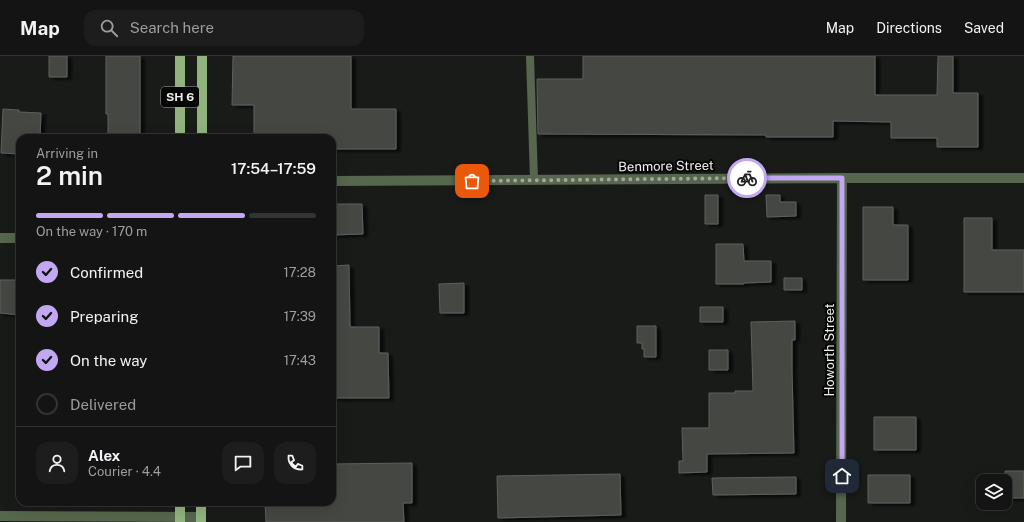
<!DOCTYPE html>
<meta charset="utf-8">
<style>
:root{--surface:#131413;--page:#1c1d1c;--text:#f1f3f6;--muted:#9d9ea0;--line:#323333;--accent:#c2a8f2}
body{margin:0;font-family:"Public Sans",sans-serif;background:var(--page);color:var(--text);height:100vh;display:flex;flex-direction:column;font-size:15px;white-space:nowrap}
*{box-sizing:border-box;margin:0}
p{font-size:13px;color:var(--muted)}
.icon{flex:none;width:22px;height:22px;fill:none;stroke:currentColor;stroke-width:2;stroke-linecap:round;stroke-linejoin:round}
.map{position:relative;flex:1;overflow:hidden}
.drawer{position:absolute;left:16px;top:78px;width:320px;height:372px;display:flex;flex-direction:column;background:var(--surface);border-radius:12px;box-shadow:0 4px 16px #0002,0 0 0 1px var(--line)}
.drawer>*{flex:none}
.controls{position:absolute;left:976px;top:418px;display:grid;gap:8px}
.controls a{display:grid;place-items:center;width:36px;height:36px;border-radius:8px;background:var(--surface);box-shadow:0 4px 16px #0002,0 0 0 1px var(--line);font-size:20px}
.pin{position:absolute;display:grid;place-items:center;width:34px;height:34px;color:#fff;margin:-17px;border-radius:8px;box-shadow:0 2px 6px #0006}
.courier{position:absolute;display:grid;place-items:center;width:40px;height:40px;margin:-20px;border:3px solid #c2a8f2;border-radius:50%;background:#fff;color:#222;box-shadow:0 1px 5px #0007}
.headline em{font-style:normal;font-weight:600}
.headline div{display:flex;flex-direction:column-reverse}
.headline{display:flex;align-items:center;justify-content:space-between;height:68px;padding:0 20px}
h1{font-size:26px;font-weight:600;line-height:30px}
.bar{display:grid;grid-template-columns:repeat(4,1fr);gap:6px 4px;align-content:center;height:48px;padding:0 20px}
.bar i{height:5px;border-radius:3px;background:var(--line)}
.bar .active{background:var(--accent)}
.bar p{grid-column:span 4}
.line{display:flex;align-items:center;gap:10px;padding:0 20px;border-top:1px solid var(--line)}
.line div{flex:1}
.round{display:grid;place-items:center;flex:none;width:42px;height:42px;border-radius:12px;background:var(--page)}
ol{padding:0 20px;list-style:none}
li{display:flex;align-items:center;gap:12px;height:44px}
li p{margin-inline-start:auto}
li .icon{padding:4px;border-radius:50%;background:var(--accent);color:#111;stroke-width:4}
li:last-child{color:var(--muted)}
li i{width:22px;height:22px;border:2px solid var(--line);border-radius:50%}
header{display:flex;align-items:center;gap:24px;box-sizing:border-box;height:56px;padding:0 20px;background:var(--surface);border-bottom:1px solid var(--line)}
header strong{font-size:19px}
nav{display:flex;gap:22px;margin-inline-start:auto;font-size:14px}
.search{width:280px;height:36px;background:var(--page);display:flex;align-items:center;gap:10px;box-sizing:border-box;padding:0 14px;border-radius:12px;color:var(--muted);font-size:15px}
.map>svg:first-child{display:block}
.building{fill:#444743;stroke:#5e605c;filter:url(#shadow)}
.lines{fill:none;stroke-linecap:round;stroke-linejoin:round}
.lane{stroke:#56674d;stroke-width:8}
.street{stroke:#56674d;stroke-width:10}
.primary{stroke:#91b47f;stroke-width:10}
.done{stroke:#a4a5a3;stroke-width:4;stroke-dasharray:0 7.2}
.route{stroke:#c2a8f2;stroke-width:5}
.labels{text-anchor:middle;dominant-baseline:central;stroke-width:4;stroke-linejoin:round;paint-order:stroke}
.shield{fill:#050605;stroke:#a9aaa8;stroke-width:1}
.shield-label{font-size:12px;font-weight:bold;fill:#eff0ee}
.street-label{font-size:13px;fill:#eff0ee;stroke:#050605}
</style>
<header>
<strong>Map</strong>
<div class="search"><svg class="icon" aria-label="search" viewBox="0 0 24 24"><circle cx="10" cy="10" r="6"/><path d="M15 15l6 6"/></svg>Search here</div>
<nav><a>Map</a><a>Directions</a><a>Saved</a></nav>
</header>
<div class="map">
<svg width="1024" height="466" viewBox="0 0 1024 466">
<defs>
<filter id="shadow"><feDropShadow dx="4.5" dy="2.5" stdDeviation="1" flood-color="#0009"/></filter>
</defs>
<rect width="100%" height="100%" fill="#191b19"/>
<path class="building" d="M49 0H67V21H49Z
M106 0H140V82H108V58H106Z
M233 0H351V53H396V93H332V82H254V49H232Z
M583 0H875V39H937L938 0H953V37H978V91H937V82H891V66L833 65V81H766V79L538 78 537 23H583Z
M3 53 19 54V56L41 57 40 81 23 80V82H20V98L1 97Z
M705 139H718V168H705Z
M766 139H780V146H796V160L767 161Z
M332 148H362L363 178 332 179Z
M863 151H893V169H908V224H863Z
M964 162H992V194H1024V236H964Z
M716 188H743L744 205H771V226L744 227V228H716Z
M349 209 350 271H379V297H388L389 342H332V210Z
M784 222H802V234H784Z
M0 224H20V259L0 257Z
M464 227V257H440L439 228Z
M700 251H723V266H700Z
M795 265V284H792V315L794 397 707 398V416L679 417V405H683L682 372H709V337H735V335H753L751 266Z
M637 270H656V301H644V293H642V287H637Z
M709 294H728V314H709Z
M874 361H916V394H874Z
M412 407V447H403L404 466H266L265 446H332V408Z
M1005 415H1024V442H1005Z
M620 418 621 459 498 462 497 420Z
M868 419H910V447H868Z
M796 421V438L713 439 712 422Z"/>
<g class="lines">
<path class="lane" d="M530 0 534 124"/>
<path class="street" d="M332 125 842 122H1024
M0 182H20
M0 460 201 461
M841 466 842 122"/>
<path class="primary" d="M202 0V82
M180 82V0
M180 466V446
M201 466V446"/>
</g>
<g class="lines">
<path class="done" d="M472 125 747 122"/>
<path class="route" d="M747 122H842V420"/>
</g>
<g class="labels">
<rect class="shield" x="161" y="31" width="38" height="20" rx="3"/>
<g class="shield-label">
<text x="180" y="41">SH 6</text>
</g>
<g class="street-label">
<text transform="translate(666 110) rotate(-1)">Benmore Street</text>
<text transform="translate(829 294) rotate(-90)">Howorth Street</text>
</g>
</g>
</svg>
<div class="controls">
<a><svg class="icon" aria-label="layers" viewBox="0 0 24 24"><path d="M12 4l9 5-9 5-9-5zM3 14l9 5 9-5"/></svg></a>
</div>
<div class="pin" style="left:472px;top:125px;background:#ea580c"><svg class="icon" aria-label="bag" viewBox="0 0 24 24"><path d="M5 8h14l-1 12H6zM9 8a3 3 0 0 1 6 0"/></svg></div>
<div class="pin" style="left:842px;top:420px;background:#1f2937"><svg class="icon" aria-label="home" viewBox="0 0 24 24"><path d="M3 11l9-7 9 7M6 9v11h12V9"/></svg></div>
<div class="courier" style="left:747px;top:122px"><svg class="icon" aria-label="bike" viewBox="0 0 24 24"><circle cx="6" cy="16" r="4"/><circle cx="18" cy="16" r="4"/><path d="M6 16l4-8h5l3 8M10 8l3 8H6M13 5h3"/></svg></div>
<section class="drawer">
<div class="headline"><div><h1>2 min</h1><p>Arriving in</p></div><em>17:54–17:59</em></div>
<div class="bar"><i class="active"></i><i class="active"></i><i class="active"></i><i></i><p>On the way · 170 m</p></div>
<ol>
<li><svg class="icon" aria-label="check" viewBox="0 0 24 24"><path d="M5 12l5 5 9-10"/></svg>Confirmed<p>17:28</p></li>
<li><svg class="icon" aria-label="check" viewBox="0 0 24 24"><path d="M5 12l5 5 9-10"/></svg>Preparing<p>17:39</p></li>
<li><svg class="icon" aria-label="check" viewBox="0 0 24 24"><path d="M5 12l5 5 9-10"/></svg>On the way<p>17:43</p></li>
<li><i></i>Delivered</li>
</ol>
<div class="line" style="height:72px"><a class="round"><svg class="icon" aria-label="person" viewBox="0 0 24 24"><circle cx="12" cy="8" r="4"/><path d="M4 21q1-7 8-7t8 7"/></svg></a><div><b>Alex</b><p>Courier · 4.4</p></div><a class="round"><svg class="icon" aria-label="chat" viewBox="0 0 24 24"><path d="M4 5h16v11H9l-5 4z"/></svg></a><a class="round"><svg class="icon" aria-label="phone" viewBox="0 0 24 24"><path d="M5 4h4l2 5-3 2q2 4 5 5l2-3 5 2v4C11 20 4 13 5 4z"/></svg></a></div>
</section>
</div>
